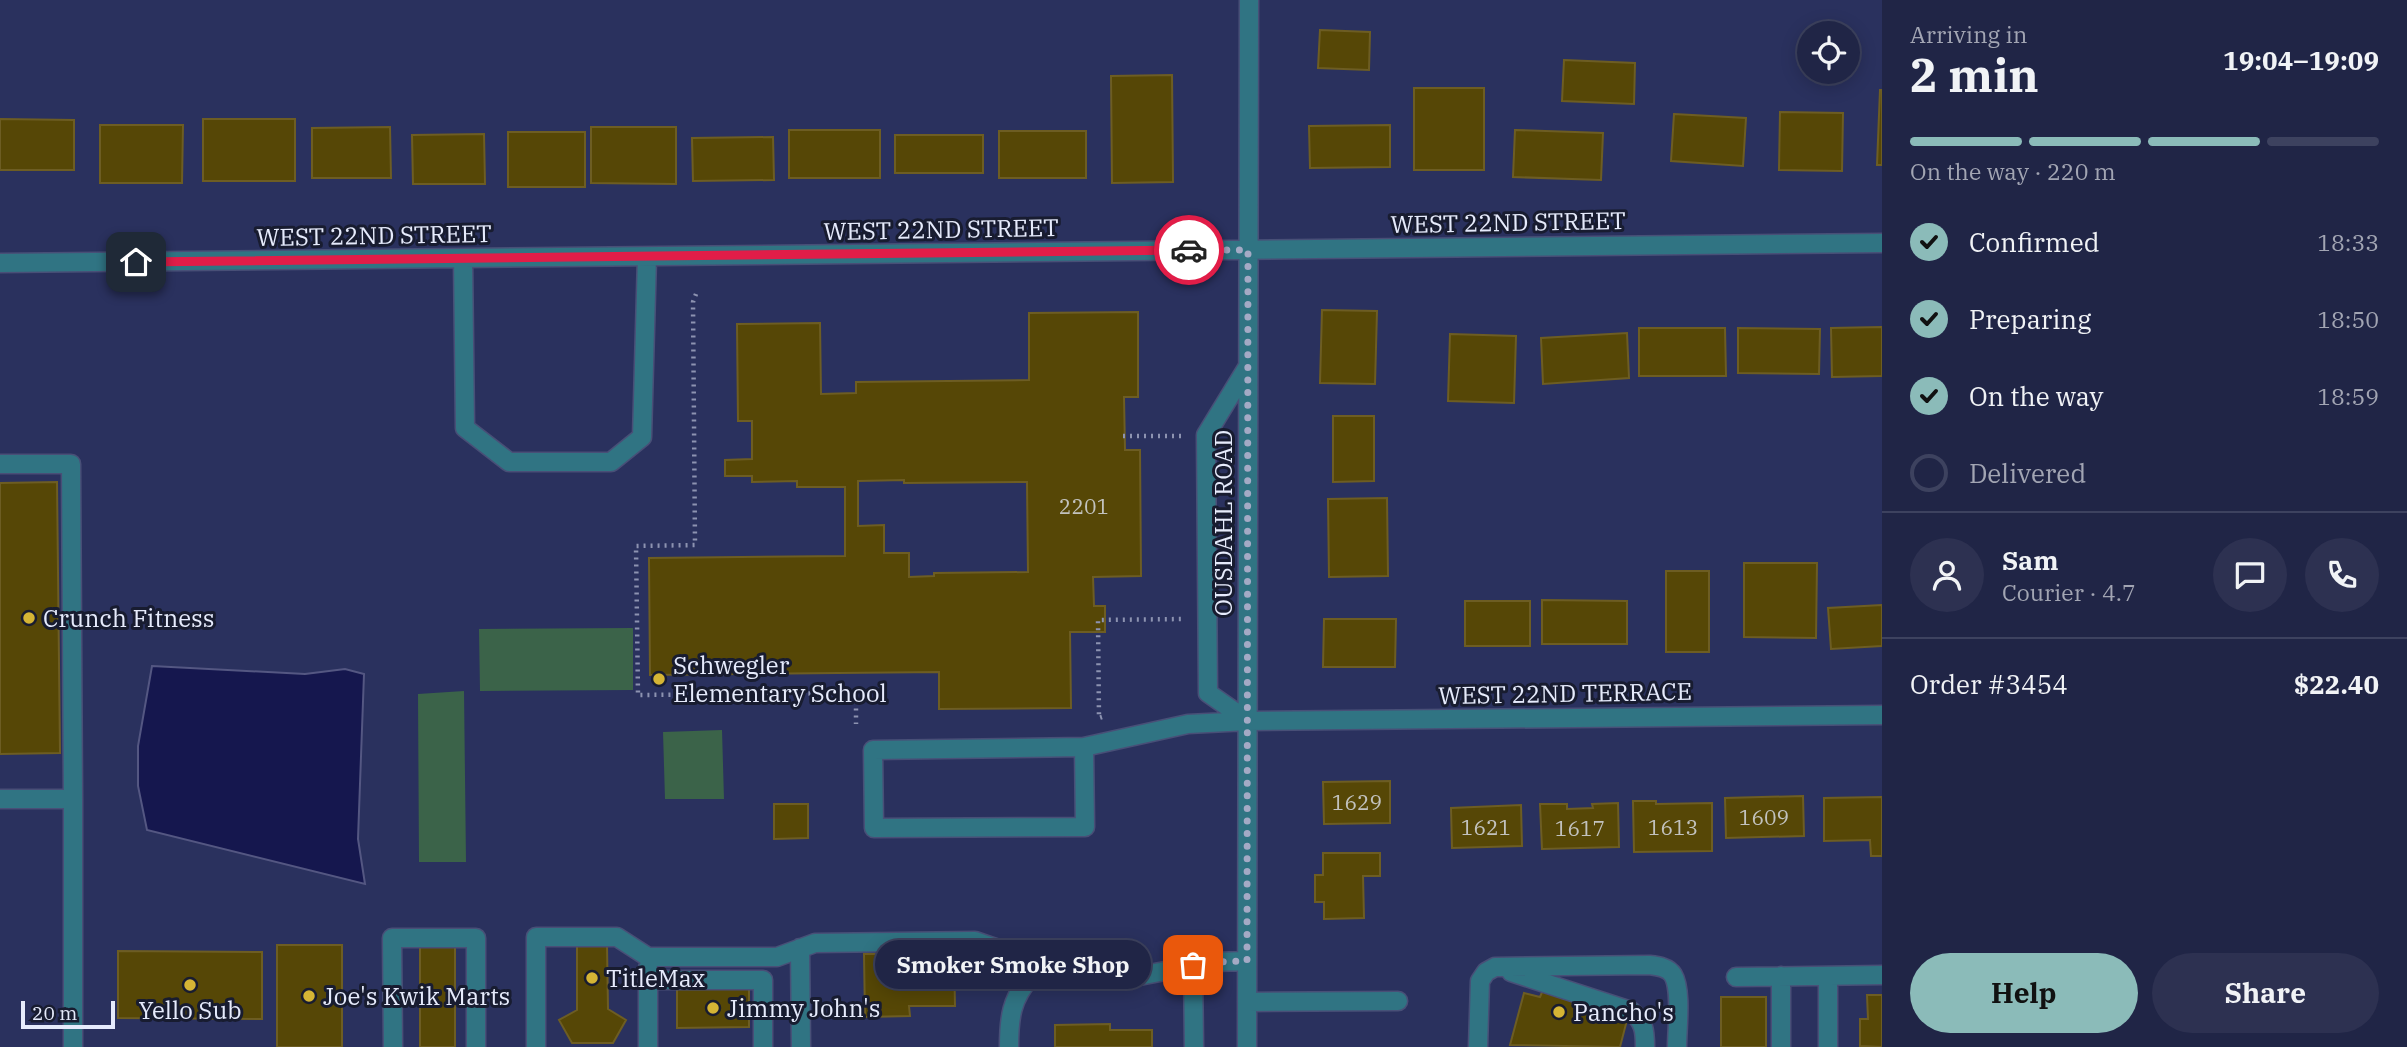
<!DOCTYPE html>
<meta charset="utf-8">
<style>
:root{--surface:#202546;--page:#2d3151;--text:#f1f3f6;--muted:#a2a5b3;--line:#3d425f;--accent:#8bbbb9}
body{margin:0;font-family:"IBM Plex Serif",serif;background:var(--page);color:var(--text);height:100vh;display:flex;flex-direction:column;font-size:26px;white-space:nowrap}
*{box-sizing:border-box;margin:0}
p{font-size:23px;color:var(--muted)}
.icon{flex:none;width:38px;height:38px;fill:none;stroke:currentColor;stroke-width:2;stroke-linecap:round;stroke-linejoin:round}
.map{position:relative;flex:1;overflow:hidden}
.sheet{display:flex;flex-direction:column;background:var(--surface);width:525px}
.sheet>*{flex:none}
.tools{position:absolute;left:1797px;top:21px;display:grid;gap:14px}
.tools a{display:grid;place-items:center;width:63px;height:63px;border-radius:50%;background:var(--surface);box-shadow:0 4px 18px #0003,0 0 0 2px var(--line);font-size:35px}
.scale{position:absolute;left:21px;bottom:18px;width:94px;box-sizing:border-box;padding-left:7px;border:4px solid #e6ebfc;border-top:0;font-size:19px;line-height:24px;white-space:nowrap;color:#e6ebfc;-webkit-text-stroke:5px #181c30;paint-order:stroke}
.pin{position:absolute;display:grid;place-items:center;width:60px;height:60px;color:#fff;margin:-30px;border-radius:14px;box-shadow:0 4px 10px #0006}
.courier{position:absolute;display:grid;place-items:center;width:70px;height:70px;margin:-35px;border:5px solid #e11d48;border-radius:50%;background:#fff;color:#222;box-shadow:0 2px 9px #0007}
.bubble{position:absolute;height:49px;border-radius:24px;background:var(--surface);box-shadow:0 4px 18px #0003,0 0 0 2px var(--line);font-size:23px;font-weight:800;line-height:49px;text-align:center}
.head em{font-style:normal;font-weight:800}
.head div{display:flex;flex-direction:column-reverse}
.head{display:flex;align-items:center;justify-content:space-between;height:119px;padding:0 28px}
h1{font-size:46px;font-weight:800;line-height:52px}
.bar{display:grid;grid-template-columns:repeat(4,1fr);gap:10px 7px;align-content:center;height:84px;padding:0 28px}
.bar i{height:9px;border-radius:5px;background:var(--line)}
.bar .selected{background:var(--accent)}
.bar p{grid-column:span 4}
.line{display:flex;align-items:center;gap:18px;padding:0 28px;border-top:2px solid var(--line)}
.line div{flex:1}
.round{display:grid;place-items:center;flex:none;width:74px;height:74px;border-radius:37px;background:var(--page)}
ol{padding:0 28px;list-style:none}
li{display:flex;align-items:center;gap:21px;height:77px}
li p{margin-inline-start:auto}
li .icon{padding:7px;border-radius:50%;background:var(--accent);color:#111;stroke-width:4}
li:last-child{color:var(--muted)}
li i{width:38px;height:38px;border:4px solid var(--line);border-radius:50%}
.primary-button{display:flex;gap:14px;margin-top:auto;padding:14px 28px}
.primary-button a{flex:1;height:80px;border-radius:42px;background:var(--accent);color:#111;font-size:28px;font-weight:800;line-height:80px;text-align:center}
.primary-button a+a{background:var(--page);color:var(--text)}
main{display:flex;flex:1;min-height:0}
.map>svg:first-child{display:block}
.green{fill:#3b6349}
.water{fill:#15174e;stroke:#545782;stroke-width:2}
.building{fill:#564706;stroke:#6d5d23;stroke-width:2;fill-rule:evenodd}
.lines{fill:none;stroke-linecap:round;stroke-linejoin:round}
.minor-casing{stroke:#484f77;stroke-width:21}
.path{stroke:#8d93b1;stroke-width:4.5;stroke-dasharray:2 5;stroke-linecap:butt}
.minor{stroke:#307483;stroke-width:18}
.done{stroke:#a4aac5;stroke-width:7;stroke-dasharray:0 12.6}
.route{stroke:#e11d48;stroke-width:9}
.poi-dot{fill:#d5b535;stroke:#181c30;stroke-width:2.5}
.labels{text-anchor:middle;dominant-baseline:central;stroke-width:6;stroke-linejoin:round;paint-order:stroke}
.number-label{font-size:21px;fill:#c2c2be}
.street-label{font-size:24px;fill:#e6ebfc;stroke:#181c30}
.poi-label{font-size:24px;fill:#e6ebfc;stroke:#181c30;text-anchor:start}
</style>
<main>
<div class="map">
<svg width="1882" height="1047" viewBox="0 0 1882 1047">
<rect width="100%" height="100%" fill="#2a315e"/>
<path class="green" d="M633 628V690L480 691 479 629Z
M464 691 466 862H419L418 694Z
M722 730 724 799H665L663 732Z"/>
<path class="water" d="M152 666 305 674 345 669 364 674 358 839 365 884 147 830 138 786V746Z"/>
<path class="building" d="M1320 30 1370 32 1369 70 1318 68Z
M1564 60 1635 63 1634 104 1562 101Z
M1172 75 1173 182 1112 183 1111 76Z
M1414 88H1484V170H1414Z
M1880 90H1882V165H1877Z
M1780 112 1843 113 1842 171 1779 170Z
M1674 114 1746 118 1743 166 1671 161Z
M0 119 74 120V170H0Z
M203 119H295V181H203Z
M100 125H183L182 183H100Z
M1390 125V167L1310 168 1309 126Z
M390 127 391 178H312V128Z
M591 127H676V184L591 183Z
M789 130H880V178H789Z
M1515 130 1603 133 1601 180 1513 177Z
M999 131H1086V178H999Z
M508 132H585V187H508Z
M484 134 485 184H413L412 135Z
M895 135H983V173H895Z
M773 137 774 180 693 181 692 138Z
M1322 310 1377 311 1375 384 1320 383Z
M1138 312V397H1124L1125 450H1140L1141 576 1093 577 1094 606H1105V632H1070L1071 708 939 709V672L650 675 649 558 845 556V487H797V481L752 482V476H725V460L752 459V421H738L737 324 820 323 821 394 856 393V382L1029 380V313ZM904 480V483L1027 482 1028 572 934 573V576L909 577V553H884V525L858 526V481Z
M1882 327V376L1832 377 1831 328Z
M1639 328H1725L1726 376H1639Z
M1738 328 1820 329 1819 374 1738 373Z
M1627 333 1629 378 1543 384 1541 338Z
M1450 334 1516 336 1514 403 1448 401Z
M1333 416H1374V481L1333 482Z
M57 482 60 753 0 754V483Z
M1387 498 1388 576 1329 577 1328 499Z
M1744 563H1817L1816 638 1744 637Z
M1666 571H1709V652H1666Z
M1542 600 1627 601V644H1542Z
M1465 601H1530V646H1465Z
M1882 605V646L1831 649 1828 608Z
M1324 619H1396L1395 667H1323Z
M1390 781V823L1324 824 1323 782Z
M1803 796 1804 836 1726 838 1725 798Z
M1882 797V856H1871L1870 840 1824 841V798Z
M1633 801H1656V804L1712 803V851L1634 852Z
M1618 803 1619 847 1542 849 1540 804H1567V809L1593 808 1592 804Z
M774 804H808V838L774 839Z
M1521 805 1522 846 1452 848 1451 808Z
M1323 853H1380V876H1363L1364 918 1324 919V902H1315V875H1323Z
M420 940H455V1047H420Z
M277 945H342V1047H277Z
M607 945 608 1009 626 1020 613 1043H572L559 1020 577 1010V946Z
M118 951 262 952V1019L118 1018Z
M864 954H954L955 1006H909L910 1016 865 1017Z
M749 987V1027L677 1028V988Z
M1543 990 1573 998 1572 1004 1627 1020 1620 1047 1510 1045 1524 993 1540 997Z
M1867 995H1882V1047L1860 1046V1019H1868Z
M1721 997H1766V1047H1721Z
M1110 1024V1030H1152V1047H1055V1025Z"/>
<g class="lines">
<g class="minor-casing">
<path id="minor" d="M463 259 465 428 509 462H611L642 437 647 257
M0 263 1882 243
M1247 368 1206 435 1208 693 1248 721
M0 464H71L73 799
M1084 747 1085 827 874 828 873 750 1084 747 1188 724 1248 721 1882 715
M0 799H73V1047
M800 948 801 1047
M1193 965 1194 1047
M648 968V1047
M1511 972 1631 1011C1644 1022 1645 1030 1645 1047
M1781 976V1047
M1828 976V1047
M1736 977 1882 975
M648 980H763V1047
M1247 1002 1398 1001
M393 1047 392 938H476V1047
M536 1047V937H617L648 957H777L815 943 975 941 1010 953 1031 977 1139 976 1212 962 1247 961
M1009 1047C1009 1019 1011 998 1031 977
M1247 1047 1249 0
M1478 1047 1480 981 1486 972 1495 967 1649 965C1658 966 1668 967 1673 975 1682 990 1677 1029 1677 1047"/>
</g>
<path class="path" d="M696 294 693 302 695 545 636 546 638 695 856 693V724
M1123 436H1182
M1102 717 1099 718 1098 620 1184 619"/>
<use href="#minor" class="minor"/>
</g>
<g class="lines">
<path class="done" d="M1189 250H1248L1247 961 1212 962 1193 965"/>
<path class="route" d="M136 262 1189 250"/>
</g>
<g class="poi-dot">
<circle cx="29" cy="618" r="7"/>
<circle cx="659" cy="679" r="7"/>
<circle cx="592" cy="978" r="7"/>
<circle cx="190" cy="985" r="7"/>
<circle cx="309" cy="996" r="7"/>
<circle cx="713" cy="1008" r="7"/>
<circle cx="1559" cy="1012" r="7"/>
</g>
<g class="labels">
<g class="number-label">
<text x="1084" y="506">2201</text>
<text x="1357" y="802">1629</text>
<text x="1764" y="817">1609</text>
<text x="1486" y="827">1621</text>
<text x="1673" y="827">1613</text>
<text x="1580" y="828">1617</text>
</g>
<g class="street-label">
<text transform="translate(1508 222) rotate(-1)">WEST 22ND STREET</text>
<text transform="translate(941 229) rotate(-1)">WEST 22ND STREET</text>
<text transform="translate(374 235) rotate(-1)">WEST 22ND STREET</text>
<text transform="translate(1223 523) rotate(-90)">OUSDAHL ROAD</text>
<text transform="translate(1565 693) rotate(-1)">WEST 22ND TERRACE</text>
</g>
<g class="poi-label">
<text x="43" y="618">Crunch Fitness</text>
<text x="673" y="665">Schwegler<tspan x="673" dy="28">Elementary School</tspan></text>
<text x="606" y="978">TitleMax</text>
<text x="323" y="996">Joe's Kwik Marts</text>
<text x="727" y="1008">Jimmy John's</text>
<text x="190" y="1010" text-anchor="middle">Yello Sub</text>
<text x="1573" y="1012">Pancho's</text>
</g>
</g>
</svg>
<div class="tools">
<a><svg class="icon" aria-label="locate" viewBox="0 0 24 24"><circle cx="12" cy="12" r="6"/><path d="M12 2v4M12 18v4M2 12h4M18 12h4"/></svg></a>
</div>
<div class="scale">20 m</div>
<div class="pin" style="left:1193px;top:965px;background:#ea580c"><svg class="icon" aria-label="bag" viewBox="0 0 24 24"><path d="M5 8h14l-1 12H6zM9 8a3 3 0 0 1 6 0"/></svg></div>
<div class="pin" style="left:136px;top:262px;background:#1f2937"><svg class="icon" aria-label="home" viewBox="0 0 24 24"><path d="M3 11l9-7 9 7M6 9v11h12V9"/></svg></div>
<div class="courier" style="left:1189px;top:250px"><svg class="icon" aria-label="car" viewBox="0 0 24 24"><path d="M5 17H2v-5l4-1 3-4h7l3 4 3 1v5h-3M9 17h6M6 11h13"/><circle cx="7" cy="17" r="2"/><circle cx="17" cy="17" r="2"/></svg></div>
<div class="bubble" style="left:875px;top:940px;width:276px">Smoker Smoke Shop</div>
</div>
<section class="sheet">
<div class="head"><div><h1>2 min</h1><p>Arriving in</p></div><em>19:04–19:09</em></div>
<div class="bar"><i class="selected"></i><i class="selected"></i><i class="selected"></i><i></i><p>On the way · 220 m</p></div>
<ol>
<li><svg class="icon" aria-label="check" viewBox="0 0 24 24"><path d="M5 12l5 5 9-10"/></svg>Confirmed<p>18:33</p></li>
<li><svg class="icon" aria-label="check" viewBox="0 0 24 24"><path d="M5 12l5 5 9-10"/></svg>Preparing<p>18:50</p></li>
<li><svg class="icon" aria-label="check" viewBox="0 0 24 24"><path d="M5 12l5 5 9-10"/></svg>On the way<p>18:59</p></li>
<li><i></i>Delivered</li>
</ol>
<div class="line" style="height:126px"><a class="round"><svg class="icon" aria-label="person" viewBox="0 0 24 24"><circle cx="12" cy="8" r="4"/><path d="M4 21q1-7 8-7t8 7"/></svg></a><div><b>Sam</b><p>Courier · 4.7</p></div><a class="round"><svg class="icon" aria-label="chat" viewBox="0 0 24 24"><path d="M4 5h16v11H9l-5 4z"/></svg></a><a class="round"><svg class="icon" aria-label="phone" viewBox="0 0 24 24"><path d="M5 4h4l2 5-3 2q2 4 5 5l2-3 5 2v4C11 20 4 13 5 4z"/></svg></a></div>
<div class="line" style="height:91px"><div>Order #3454</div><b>$22.40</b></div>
<div class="primary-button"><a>Help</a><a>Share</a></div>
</section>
</main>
